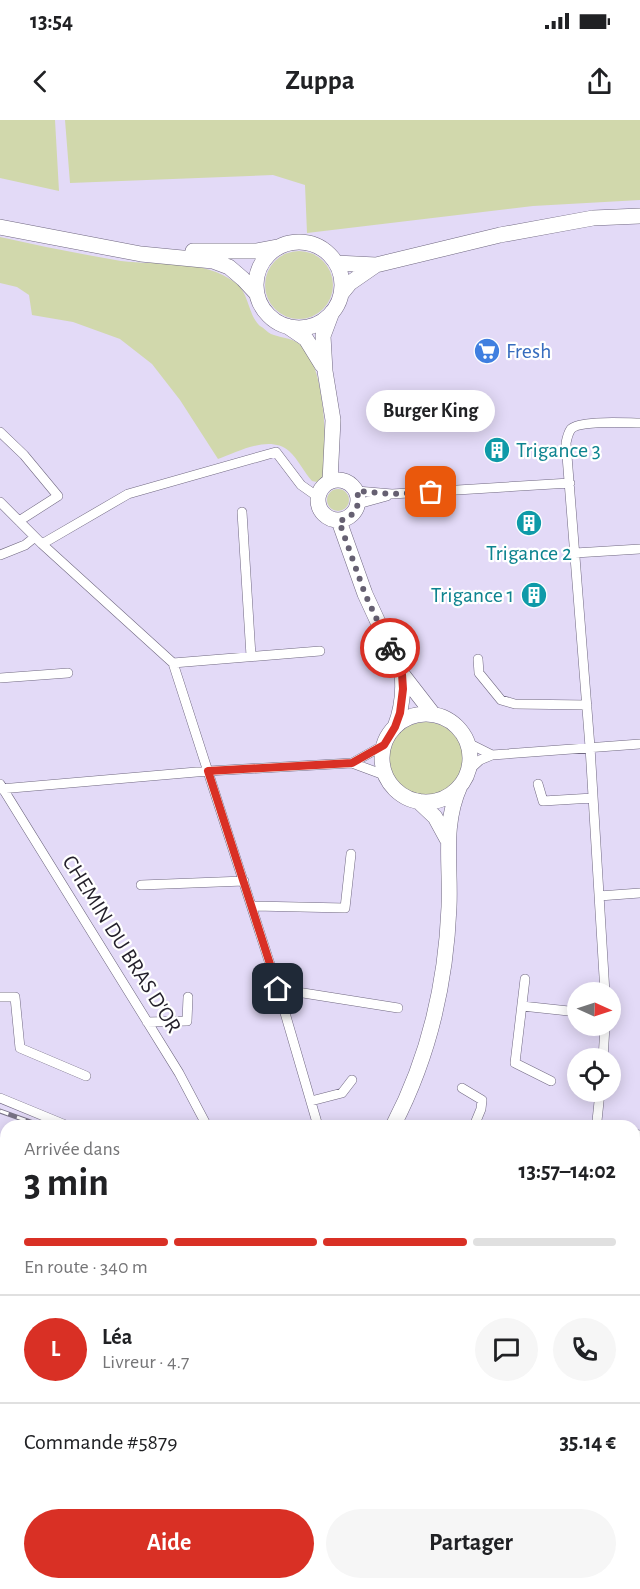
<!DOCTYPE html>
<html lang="fr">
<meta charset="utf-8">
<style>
:root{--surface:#fff;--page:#f6f6f6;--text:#202124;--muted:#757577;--line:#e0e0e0;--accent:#d93025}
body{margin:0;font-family:"Alegreya Sans",sans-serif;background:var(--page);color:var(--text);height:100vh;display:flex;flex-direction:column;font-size:22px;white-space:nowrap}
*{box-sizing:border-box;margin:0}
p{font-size:20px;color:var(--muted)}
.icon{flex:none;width:33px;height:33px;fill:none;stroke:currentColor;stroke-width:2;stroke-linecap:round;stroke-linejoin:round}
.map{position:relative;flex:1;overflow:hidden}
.side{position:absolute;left:0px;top:1000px;width:640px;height:470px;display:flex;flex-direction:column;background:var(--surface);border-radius:18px 18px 0 0;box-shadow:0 3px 15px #0003}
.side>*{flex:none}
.needle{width:39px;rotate:93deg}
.tools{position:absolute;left:567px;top:862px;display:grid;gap:12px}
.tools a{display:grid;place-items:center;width:54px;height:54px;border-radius:50%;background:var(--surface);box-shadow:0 3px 15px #0003;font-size:30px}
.pin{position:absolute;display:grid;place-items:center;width:51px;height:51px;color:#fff;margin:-26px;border-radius:12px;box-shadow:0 3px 9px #0006}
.courier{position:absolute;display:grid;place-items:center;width:60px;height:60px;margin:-30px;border:4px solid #d93025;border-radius:50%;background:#fff;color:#222;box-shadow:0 2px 8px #0007}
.bubble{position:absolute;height:42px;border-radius:21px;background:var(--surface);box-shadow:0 3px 15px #0003;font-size:20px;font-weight:600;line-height:42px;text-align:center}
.overview em{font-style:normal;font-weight:600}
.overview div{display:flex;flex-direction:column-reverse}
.overview{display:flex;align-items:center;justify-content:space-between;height:102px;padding:0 24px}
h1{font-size:39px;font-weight:600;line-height:45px}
.bar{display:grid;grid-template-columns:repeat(4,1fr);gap:9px 6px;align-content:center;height:72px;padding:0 24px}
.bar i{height:8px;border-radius:4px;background:var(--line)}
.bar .current{background:var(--accent)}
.bar p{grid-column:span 4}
.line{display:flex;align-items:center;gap:15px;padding:0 24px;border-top:2px solid var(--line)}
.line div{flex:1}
.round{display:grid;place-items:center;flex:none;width:63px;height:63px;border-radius:32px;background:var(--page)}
.action{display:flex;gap:12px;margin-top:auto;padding:12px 24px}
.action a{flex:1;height:69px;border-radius:36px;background:var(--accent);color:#fff;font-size:24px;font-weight:600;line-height:69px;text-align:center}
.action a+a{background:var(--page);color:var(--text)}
.status{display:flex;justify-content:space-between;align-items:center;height:42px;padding:0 30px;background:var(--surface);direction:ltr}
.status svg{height:16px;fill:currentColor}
header{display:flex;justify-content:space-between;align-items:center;height:78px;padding:0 24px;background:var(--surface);font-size:27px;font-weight:600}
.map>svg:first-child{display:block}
.green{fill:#d1d8ac}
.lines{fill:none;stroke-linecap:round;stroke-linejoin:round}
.street-casing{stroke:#706881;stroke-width:10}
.primary-casing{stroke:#706881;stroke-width:16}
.street{stroke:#fff;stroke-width:9}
.primary{stroke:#fff;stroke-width:15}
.rail-casing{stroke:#797386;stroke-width:5}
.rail{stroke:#fff;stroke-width:3;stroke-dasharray:9;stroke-linecap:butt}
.done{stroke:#666072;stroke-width:6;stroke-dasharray:0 10.8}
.route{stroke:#d93025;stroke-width:8}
.labels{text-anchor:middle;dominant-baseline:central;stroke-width:4.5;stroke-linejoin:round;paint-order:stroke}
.shop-label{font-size:22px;fill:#366cbe;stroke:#fff;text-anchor:start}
.culture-label{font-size:22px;fill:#0d838f;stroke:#fff;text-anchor:start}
.street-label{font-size:22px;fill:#231f2a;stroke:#fff}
</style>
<div class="status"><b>13:54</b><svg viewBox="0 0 49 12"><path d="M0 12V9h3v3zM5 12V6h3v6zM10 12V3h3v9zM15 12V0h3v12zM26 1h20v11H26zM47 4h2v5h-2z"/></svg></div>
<header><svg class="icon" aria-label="back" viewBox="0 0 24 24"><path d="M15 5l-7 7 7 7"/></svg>Zuppa<svg class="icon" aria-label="share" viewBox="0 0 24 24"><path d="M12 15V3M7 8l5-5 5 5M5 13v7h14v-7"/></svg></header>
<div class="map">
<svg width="640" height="1469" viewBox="0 0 640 1469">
<rect width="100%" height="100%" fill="#e3daf7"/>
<path class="green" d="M0 0H55L59 71 0 58Z
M65 0H640V80L533 86 307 113 305 65 273 55 70 63Z
M0 117C40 126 80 134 121 141 160 146 202 138 236 163 249 173 248 195 260 206 264 208 267 212 271 214 283 219 294 217 304 228 326 254 326 324 325 357L317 362 312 361C304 352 298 339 289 331 270 314 237 332 218 339L180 280 152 244 120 219 73 202 32 195 29 175 17 167 0 163Z
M265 165a34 34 0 1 1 68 0a34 34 0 1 1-68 0Z
M327 380a11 11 0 1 1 22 0a11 11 0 1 1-22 0Z
M389 639a37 37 0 1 1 74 0a37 37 0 1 1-74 0Z"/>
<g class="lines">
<g class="street-casing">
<path id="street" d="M0 312 24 335 58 376 19 401
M357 371 392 374 570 363
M0 382 42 424 173 543 278 869 318 1006
M358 384 387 376
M242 392 251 536
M42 424 128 374 276 332 301 365 318 377
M575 433 640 429
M0 435 25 425 35 417
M478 539 479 553 501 580 515 584 587 585
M173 543 320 531
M0 558 68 553
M467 621 470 624 492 635
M384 625 352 643 387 656
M468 651 480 640 492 635 640 624
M0 664 179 953 207 1006
M538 664 543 681 593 678
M0 669 208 651 352 643
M141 765 244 761
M599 776 640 773
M252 786 345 788 351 734
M525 859 515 943 551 961
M278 869 398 888
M605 873 590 627 566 323C567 318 568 313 571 309 580 300 626 303 640 303
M0 877H15L20 928 86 956
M522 886 578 892
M147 902 187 901 188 877
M603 939 605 906
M462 968 482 980 481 989 474 1006
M600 972 597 1001 600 1006
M0 978 68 1006
M311 981 342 973 352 960
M634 1014 640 1015
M0 1051 6 1052
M634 1101 640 1104
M0 1145H6
M0 1231 6 1232
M634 1269 640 1271
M634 1301 640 1303
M0 1394 6 1390
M634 1397 640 1396
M400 1465 401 1469
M162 1467 170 1464
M496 1469 503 1464"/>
</g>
<g class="primary-casing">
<path id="primary" d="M0 107 141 134 213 141 229 147 243 159 257 174
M256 165a43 43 0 1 1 86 0a43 43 0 1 1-86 0Z
M193 131H256L277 127
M336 143 376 145 500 115 593 98 640 96
M341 174 350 163 376 145
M287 206 306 219 322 245
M318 380a20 20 0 1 1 40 0a20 20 0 1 1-40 0Z
M330 361 333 300 325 251 323 216 332 192
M339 401 365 474 402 554 433 594
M382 638a44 44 0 1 1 88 0a44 44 0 1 1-88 0Z
M395 607C402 589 404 573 402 554
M418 681 435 697 447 719
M393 1006C428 939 446 863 449 787 451 745 442 706 460 666
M128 1469 131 1464"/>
</g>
<use href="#street" class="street"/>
<use href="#primary" class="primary"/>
<g class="rail-casing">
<path id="rail" d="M0 991 42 1006
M634 1287 640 1290"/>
</g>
<use href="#rail" class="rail"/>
</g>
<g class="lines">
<path class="done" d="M390 528 365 474 339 401C354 397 361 387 357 371L392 374 431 372"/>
<path class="route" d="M278 869 208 651 352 643 384 625 395 607 400 593 403 569 402 554 390 528"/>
</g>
<defs>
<g id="supermarket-disc" transform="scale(1.35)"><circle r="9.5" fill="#3f7fe0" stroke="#fff"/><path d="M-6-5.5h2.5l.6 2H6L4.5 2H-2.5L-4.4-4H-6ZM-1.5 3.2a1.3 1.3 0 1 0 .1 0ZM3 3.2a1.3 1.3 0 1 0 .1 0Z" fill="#fff"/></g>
<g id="building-disc" transform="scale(1.35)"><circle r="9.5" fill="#0f9aa8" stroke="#fff"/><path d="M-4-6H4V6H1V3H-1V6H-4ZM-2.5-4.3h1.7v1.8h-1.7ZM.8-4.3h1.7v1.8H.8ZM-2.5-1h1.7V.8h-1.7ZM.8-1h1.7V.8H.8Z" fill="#fff"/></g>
</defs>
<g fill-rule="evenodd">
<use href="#supermarket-disc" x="487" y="231"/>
<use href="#building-disc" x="497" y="330"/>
<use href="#building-disc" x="529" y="403"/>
<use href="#building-disc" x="534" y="475"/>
</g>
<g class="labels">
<g class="shop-label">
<text x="506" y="231">Fresh</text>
</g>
<g class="culture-label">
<text x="516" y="330">Trigance 3</text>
<text x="529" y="433" text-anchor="middle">Trigance 2</text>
<text x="514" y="475" text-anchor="end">Trigance 1</text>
</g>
<g class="street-label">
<text transform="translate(122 824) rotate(58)">CHEMIN DU BRAS D'OR</text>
</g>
</g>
</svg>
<div class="tools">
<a><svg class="needle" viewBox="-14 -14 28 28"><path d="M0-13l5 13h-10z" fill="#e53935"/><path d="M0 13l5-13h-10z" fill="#757577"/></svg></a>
<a><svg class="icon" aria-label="locate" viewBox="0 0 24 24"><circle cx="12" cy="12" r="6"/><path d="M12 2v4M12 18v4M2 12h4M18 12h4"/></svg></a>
</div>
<div class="pin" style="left:431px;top:372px;background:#ea580c"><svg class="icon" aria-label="bag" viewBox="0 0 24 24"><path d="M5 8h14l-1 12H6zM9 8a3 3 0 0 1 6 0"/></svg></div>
<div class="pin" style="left:278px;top:869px;background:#1f2937"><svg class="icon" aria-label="home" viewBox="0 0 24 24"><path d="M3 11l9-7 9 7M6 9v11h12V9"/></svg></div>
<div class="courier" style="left:390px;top:528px"><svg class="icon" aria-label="bike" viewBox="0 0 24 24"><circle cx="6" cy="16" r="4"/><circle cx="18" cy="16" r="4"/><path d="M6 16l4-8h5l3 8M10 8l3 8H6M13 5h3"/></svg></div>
<div class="bubble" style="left:366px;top:270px;width:129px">Burger King</div>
<section class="side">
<div class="overview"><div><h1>3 min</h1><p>Arrivée dans</p></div><em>13:57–14:02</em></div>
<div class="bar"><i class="current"></i><i class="current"></i><i class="current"></i><i></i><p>En route · 340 m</p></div>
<div class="line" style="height:108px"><b class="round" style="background:var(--accent);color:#fff">L</b><div><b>Léa</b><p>Livreur · 4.7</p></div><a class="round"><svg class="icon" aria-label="chat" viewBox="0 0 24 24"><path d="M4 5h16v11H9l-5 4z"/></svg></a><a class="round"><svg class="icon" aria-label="phone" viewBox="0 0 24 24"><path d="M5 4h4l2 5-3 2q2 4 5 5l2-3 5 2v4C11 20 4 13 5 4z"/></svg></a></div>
<div class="line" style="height:78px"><div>Commande #5879</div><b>35.14 €</b></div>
<div class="action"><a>Aide</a><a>Partager</a></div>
</section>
</div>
